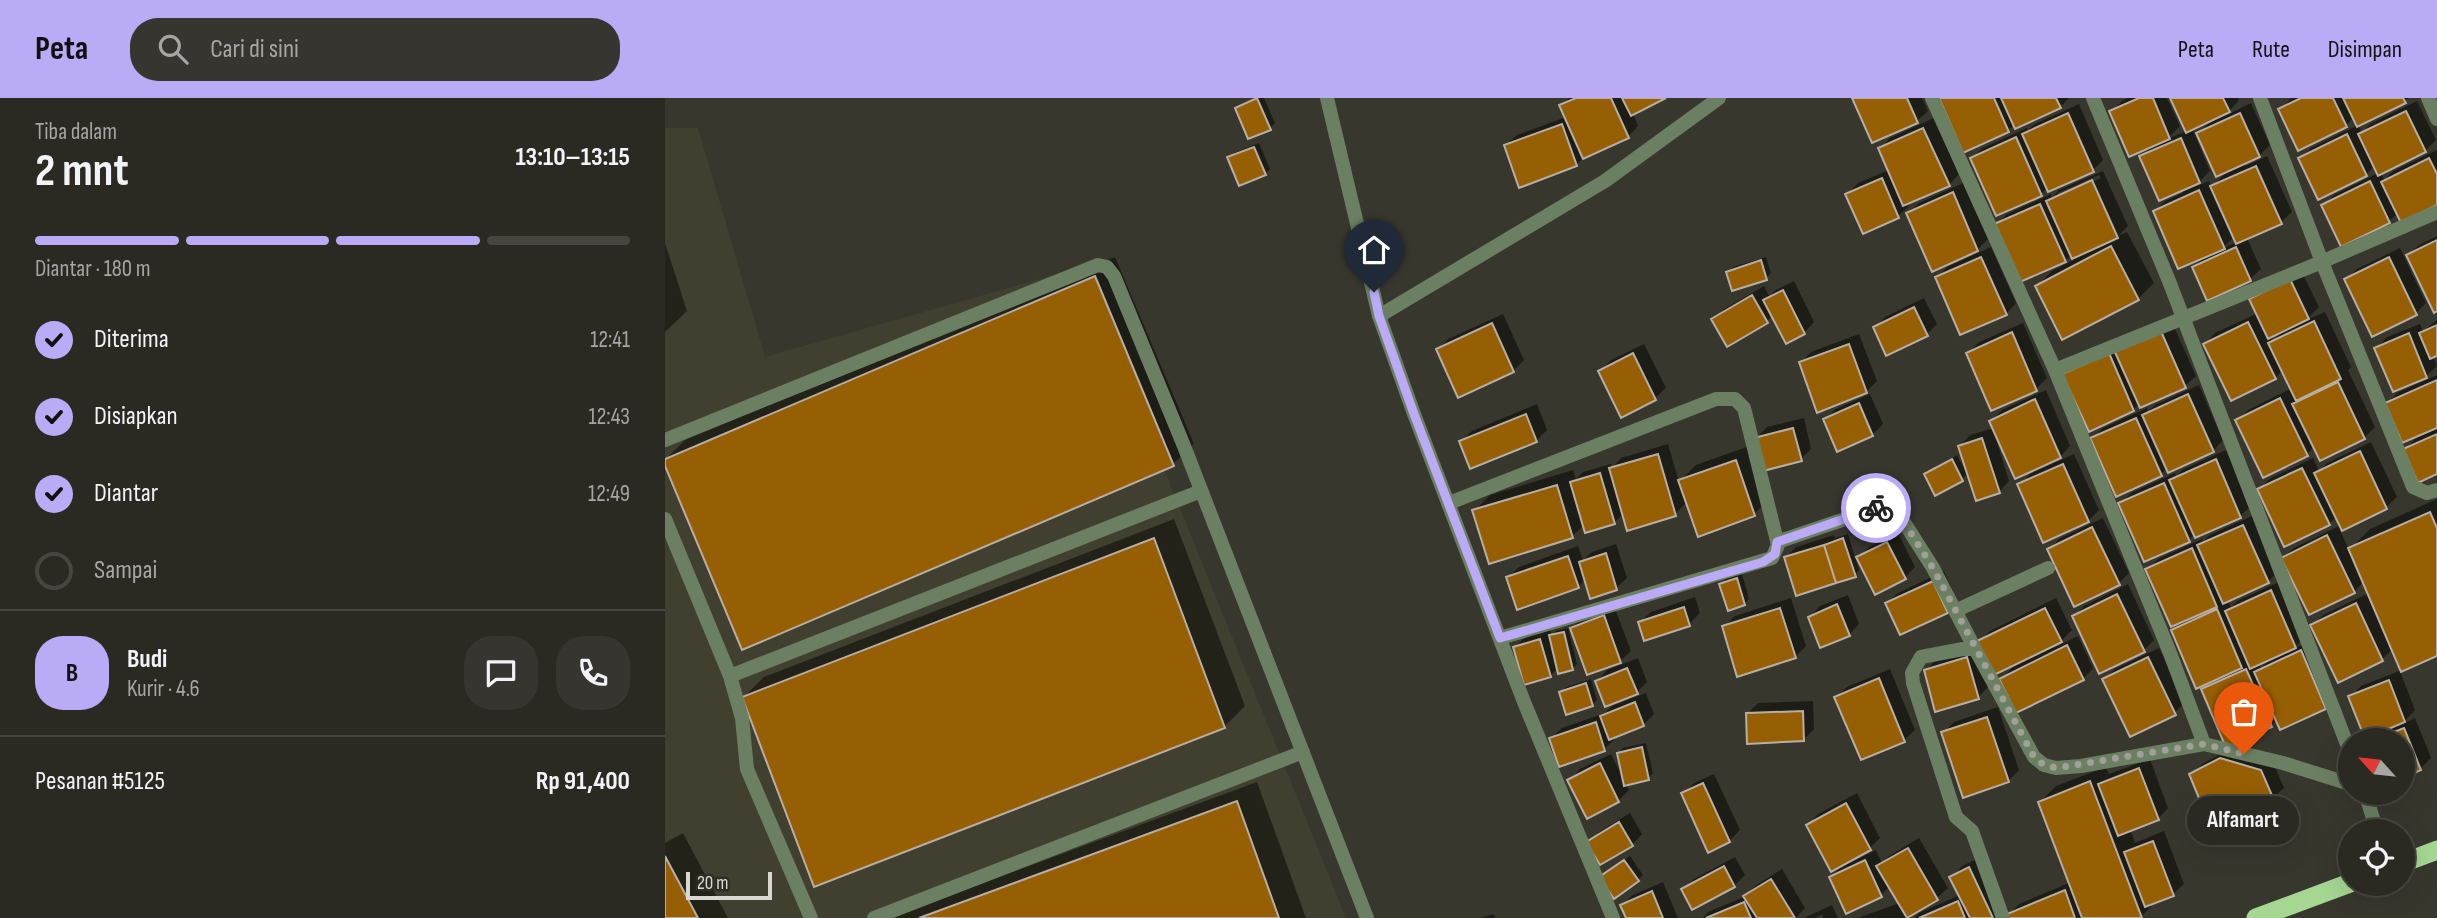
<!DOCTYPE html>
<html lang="id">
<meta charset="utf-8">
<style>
:root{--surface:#2a2922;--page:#36352f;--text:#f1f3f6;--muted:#a5a6a5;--line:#464540;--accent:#bbaaf6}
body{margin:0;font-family:"Sofia Sans Condensed",sans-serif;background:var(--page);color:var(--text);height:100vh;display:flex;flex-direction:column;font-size:26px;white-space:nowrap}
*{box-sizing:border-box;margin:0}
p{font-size:23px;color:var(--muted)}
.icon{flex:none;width:38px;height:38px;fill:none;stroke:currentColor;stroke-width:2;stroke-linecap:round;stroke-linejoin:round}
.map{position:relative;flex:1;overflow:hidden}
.drawer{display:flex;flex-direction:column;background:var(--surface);width:665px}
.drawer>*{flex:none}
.needle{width:46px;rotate:297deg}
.buttons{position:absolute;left:1673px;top:630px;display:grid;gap:14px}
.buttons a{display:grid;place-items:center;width:77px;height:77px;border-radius:50%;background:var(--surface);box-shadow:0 7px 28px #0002,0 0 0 2px var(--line);font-size:35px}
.scale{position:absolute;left:21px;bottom:18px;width:86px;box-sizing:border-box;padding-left:7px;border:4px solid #d8d7d1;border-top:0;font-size:19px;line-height:24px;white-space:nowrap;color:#d8d7d1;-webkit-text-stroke:5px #2e2d24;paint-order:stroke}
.pin{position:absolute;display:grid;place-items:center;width:60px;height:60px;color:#fff;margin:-72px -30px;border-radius:50% 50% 50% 0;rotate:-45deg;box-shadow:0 0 7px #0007}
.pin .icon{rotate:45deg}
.courier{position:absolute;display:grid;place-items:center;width:70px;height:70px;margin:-35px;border:5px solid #bbaaf6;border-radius:50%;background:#fff;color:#222;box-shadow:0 2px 9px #0007}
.bubble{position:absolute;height:49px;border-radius:24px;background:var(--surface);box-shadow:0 7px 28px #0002,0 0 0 2px var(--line);font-size:23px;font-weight:700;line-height:49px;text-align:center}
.overview em{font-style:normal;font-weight:700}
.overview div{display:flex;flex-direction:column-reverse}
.overview{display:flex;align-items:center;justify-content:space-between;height:119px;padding:0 35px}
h1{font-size:46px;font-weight:700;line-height:52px}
.bar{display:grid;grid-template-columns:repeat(4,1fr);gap:10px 7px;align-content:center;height:84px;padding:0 35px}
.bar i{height:9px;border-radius:5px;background:var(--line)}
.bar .current{background:var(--accent)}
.bar p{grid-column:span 4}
.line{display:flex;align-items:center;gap:18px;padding:0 35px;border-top:2px solid var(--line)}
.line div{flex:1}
.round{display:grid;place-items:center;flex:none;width:74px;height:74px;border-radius:28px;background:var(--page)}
ol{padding:0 35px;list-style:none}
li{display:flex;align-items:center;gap:21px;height:77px}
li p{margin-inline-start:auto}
li .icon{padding:7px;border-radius:50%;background:var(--accent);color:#111;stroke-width:4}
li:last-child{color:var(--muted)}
li i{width:38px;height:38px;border:4px solid var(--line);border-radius:50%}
header{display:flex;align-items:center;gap:42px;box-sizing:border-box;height:98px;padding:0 35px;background:var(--accent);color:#111}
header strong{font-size:33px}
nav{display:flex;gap:38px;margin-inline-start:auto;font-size:24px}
.search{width:490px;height:63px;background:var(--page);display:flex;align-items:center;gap:18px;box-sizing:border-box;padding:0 24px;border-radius:28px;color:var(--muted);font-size:26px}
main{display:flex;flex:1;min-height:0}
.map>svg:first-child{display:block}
.built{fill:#414030}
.shadow{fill:#0007;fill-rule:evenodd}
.building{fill:#975f04;stroke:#b7aea6;stroke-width:2}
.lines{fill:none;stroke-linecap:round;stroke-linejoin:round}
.service{stroke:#6b8062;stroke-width:14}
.minor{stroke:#6b8062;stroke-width:14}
.tertiary{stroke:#6b8062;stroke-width:14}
.trunk{stroke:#a6d792;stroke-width:19}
.done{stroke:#a09f98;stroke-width:7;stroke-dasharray:0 12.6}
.route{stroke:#bbaaf6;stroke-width:9}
</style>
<header>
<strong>Peta</strong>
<div class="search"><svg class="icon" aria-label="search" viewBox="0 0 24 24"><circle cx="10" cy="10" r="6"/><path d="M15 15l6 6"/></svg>Cari di sini</div>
<nav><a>Peta</a><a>Rute</a><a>Disimpan</a></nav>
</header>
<main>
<section class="drawer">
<div class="overview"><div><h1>2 mnt</h1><p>Tiba dalam</p></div><em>13:10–13:15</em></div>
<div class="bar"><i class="current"></i><i class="current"></i><i class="current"></i><i></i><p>Diantar · 180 m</p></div>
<ol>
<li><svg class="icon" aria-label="check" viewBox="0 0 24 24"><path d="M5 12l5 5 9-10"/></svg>Diterima<p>12:41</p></li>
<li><svg class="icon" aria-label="check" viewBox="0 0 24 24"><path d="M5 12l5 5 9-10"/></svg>Disiapkan<p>12:43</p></li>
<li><svg class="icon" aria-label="check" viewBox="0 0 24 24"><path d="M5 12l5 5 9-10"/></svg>Diantar<p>12:49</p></li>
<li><i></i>Sampai</li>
</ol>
<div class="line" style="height:126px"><b class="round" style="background:var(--accent);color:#111">B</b><div><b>Budi</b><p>Kurir · 4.6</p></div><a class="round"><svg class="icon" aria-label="chat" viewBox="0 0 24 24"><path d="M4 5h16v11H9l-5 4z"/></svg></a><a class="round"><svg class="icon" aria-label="phone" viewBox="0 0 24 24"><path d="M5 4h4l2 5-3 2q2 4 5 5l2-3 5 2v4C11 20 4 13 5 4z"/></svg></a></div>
<div class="line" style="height:91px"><div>Pesanan #5125</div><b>Rp 91,400</b></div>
</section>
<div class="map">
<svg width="1772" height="820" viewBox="0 0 1772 820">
<rect width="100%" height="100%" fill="#38372e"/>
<path class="built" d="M0 30H33L100 259 417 169 681 820H0Z"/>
<path class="shadow" d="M589 0H599L610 25 605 30 572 10Z
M904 0H997L968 15 973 28 963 39 920 58 911 67 841 47 852 37 901 19 896 8Z
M1189 0H1257L1263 13 1252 23Z
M1276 0H1404L1395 9 1350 26 1343 33Z
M1463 0H1502L1515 28 1502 41 1522 33 1507 0H1573L1574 2 1560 18 1586 5 1605 47 1594 58 1579 65 1581 68 1602 58 1627 114 1616 124 1582 140 1596 171 1585 181 1543 201 1529 169 1541 157 1490 113 1500 103 1518 95 1516 92 1476 59 1489 46 1446 14 1457 3ZM1548 21 1533 36 1563 72 1547 89 1544 83 1529 89 1545 73 1527 30ZM1570 138 1572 144 1558 150Z
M1627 0H1744L1693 27 1697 35 1705 26 1752 3 1771 42 1760 53 1716 74 1719 82 1728 73 1772 52V105L1736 123 1733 115 1723 124 1658 108 1669 97 1713 75 1710 67 1701 77 1635 61 1646 50 1693 27 1689 19 1681 28 1615 11Z
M1414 6 1438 62 1428 72 1382 90 1376 96 1332 116 1307 60 1318 50 1362 30 1363 32 1370 26Z
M1269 20 1294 76 1284 87 1242 105 1244 108 1233 118 1183 96 1193 85 1224 72 1215 51 1225 40Z
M594 45 605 71 600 76 564 60 569 55Z
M1438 73 1463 128 1453 138 1462 134 1489 185 1473 201 1372 188 1387 173 1409 162 1407 156 1400 163 1356 182 1332 127 1342 116 1386 96 1387 99 1394 92ZM1434 77 1436 80 1393 99V95Z
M1298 85 1323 141 1312 152 1243 115 1254 105Z
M1772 138V211L1769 212 1743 157 1754 147Z
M0 145 22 213 0 234Z
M1326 149 1351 205 1341 216 1272 180 1282 169Z
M1735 150 1761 205 1751 215 1681 182 1692 171Z
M450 159 529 346 508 366 78 550 0 362 20 342Z
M1101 159 1106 175 1101 180 1068 191 1063 174 1068 169Z
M1636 172 1654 209 1641 222 1660 214 1686 269 1683 272 1710 329 1699 340 1650 348 1642 356 1572 322 1583 312 1627 290 1618 272 1610 280 1540 246 1550 235 1593 215ZM1618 233 1608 243 1605 238Z
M1129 183 1149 224 1139 235 1108 217 1102 223 1048 222 1059 211 1099 188 1104 198 1111 192Z
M1259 200 1272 226 1262 236 1210 230 1220 219Z
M838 216 859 262 848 273 794 298 773 252 783 241Z
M1506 222 1531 278 1520 288 1475 305 1468 312 1399 276Z
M1772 222V256L1768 258 1772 268 1761 278 1711 250 1722 239 1755 226 1758 233Z
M1358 225 1382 280 1371 291 1327 311 1303 255 1314 244Z
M1194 236 1212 283 1201 294 1136 265 1146 254Z
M979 246 1001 290 990 300 935 273 946 262Z
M1772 277V374L1754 382 1740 351 1755 336 1722 306 1732 295Z
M1534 287 1558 342 1548 353 1502 370 1496 376 1427 341 1438 330 1482 310 1483 313 1490 307Z
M1381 292 1405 348 1395 359 1332 337 1330 338 1344 383 1334 394 1303 375 1297 381 1271 395 1261 377 1266 372 1292 357 1301 374 1303 373 1295 348 1305 337 1329 330 1326 323 1337 312Z
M1205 296 1218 326 1207 337 1160 321 1171 311Z
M872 306 882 332 871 343H796L807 333Z
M1139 320 1146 351 1136 361 1091 340 1102 329Z
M1706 344 1732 399 1721 409 1675 432 1684 452 1705 431 1772 401V557L1735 573 1750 612 1737 626 1750 620 1766 660 1755 671 1738 678V642H1705L1714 633 1685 599 1696 588 1737 572 1728 551 1717 561 1674 582 1647 528 1658 517 1704 495 1699 483 1689 494 1618 460 1629 450 1676 427 1672 418 1664 426 1594 392 1604 381 1648 360 1654 373 1662 365Z
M1003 346 1014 384 1031 367 1087 347 1105 401 1089 416 1022 404 1010 416 959 415 950 424 922 433 920 426 907 438 809 413 825 397 908 372 911 381 918 374 946 366 947 370 956 360Z
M1561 352 1586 408 1575 418 1531 438 1530 436 1524 442 1455 406 1466 395 1510 375 1511 378 1517 372Z
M1409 356 1434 412 1423 423 1379 443 1355 387 1365 376Z
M1589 417 1613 473 1603 484 1562 502 1566 509 1572 503 1616 483 1641 538 1628 551 1646 543 1671 599 1660 610 1612 621 1606 627 1538 592 1548 582 1508 532 1517 523 1483 471 1493 461 1537 441 1538 443 1545 437ZM1605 561 1596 570 1594 565Z
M1438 420 1464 475 1454 485 1384 452 1394 441Z
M509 421 580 608 559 629 150 787 79 599 99 579Z
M1233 435 1250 469 1240 480 1193 460 1204 449Z
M1183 436 1194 472 1190 477 1120 460 1131 449 1169 437 1170 440Z
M951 446 962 480 951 490 921 480 913 489 843 479 854 469 913 448 918 462 927 454Z
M1279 473 1292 503 1282 514 1222 505 1233 495Z
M1077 476 1084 501 1079 506 1056 486 1061 481Z
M1463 486 1489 542 1479 552 1409 519 1419 508Z
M1183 497 1194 526 1184 537 1145 519 1155 508Z
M1030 499 1035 515 1024 526 975 524 986 514Z
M1126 500 1141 548 1130 559 1059 529 1070 518Z
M1391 500 1407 532 1390 549 1413 538 1428 570 1418 581H1336L1353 564 1314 543 1325 533Z
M949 508 966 553 955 563 907 530 917 520Z
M903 530 912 566 907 571 894 569 885 578 850 549 860 539 885 531 887 537 891 533Z
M1313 550 1323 589 1313 600 1261 572 1271 562Z
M1494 550 1520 605 1509 615 1440 581 1450 571Z
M973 560 982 584 972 594 932 583 942 572Z
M1225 571 1250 632 1239 642 1197 660 1171 599 1182 589Z
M926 581 932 602 927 607 896 594 901 589Z
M981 595 989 616 978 627 949 638 950 641 939 651 886 640 897 630 940 615 947 608Z
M1148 603 1149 631 1138 642 1082 616 1093 605Z
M1333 609 1354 672 1343 683 1278 635 1289 624Z
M981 645 988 675 983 680 961 686 964 692 953 703 905 682 915 671 946 656 958 680 953 655 958 650Z
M1567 650 1607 662 1619 690 1608 700 1526 677 1537 666Z
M1485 661 1503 710 1493 721 1465 731 1470 745 1499 733 1519 786 1508 796 1492 802 1476 819 1250 820 1254 815 1295 797 1287 779 1297 768 1314 760 1342 818 1354 806 1406 784 1375 704 1391 688 1441 669 1444 676Z
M1049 676 1075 732 1064 743 1018 696 1029 685Z
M592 684 641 820H223Z
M1192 695 1215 740 1205 750 1185 761 1186 764 1211 752 1217 765 1224 758 1254 740 1283 790 1272 800 1242 818 1243 820H1192L1235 805 1225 788 1216 797 1182 813 1166 779 1179 766 1143 727 1153 716Z
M965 715 977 736 967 747 924 744 934 734Z
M18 735 63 820H0V745Z
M965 758 978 777 973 782 936 779Z
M1070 759 1080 777 1069 788 1018 791 1029 781Z
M1117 771 1140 810 1131 820H1038L1043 814 1079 799 1091 787Z
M998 784 1013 820H963L957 807 968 797Z
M1167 807 1173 820H1158V816L1150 820H1139Z
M829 816 830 820H816Z"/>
<path class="building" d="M592 0 606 32 583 41 570 10Z
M911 0H946L964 40 918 61 894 7Z
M957 0H1001L966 18Z
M1187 0H1242L1253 25 1207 45Z
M1274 0H1329L1344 34 1298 55Z
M1336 0H1391L1396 10 1350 31Z
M1474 0H1488L1505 41 1464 59 1444 13Z
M1505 0H1558L1565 14 1521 35Z
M1636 0H1668L1682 29 1633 53 1613 11Z
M1678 0H1738L1741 5 1692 29Z
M1741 13 1761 54 1713 78 1693 36Z
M1403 15 1429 74 1383 94 1357 36Z
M1575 15 1595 59 1551 79 1531 35Z
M897 26 912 68 854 90 839 47Z
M1258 30 1285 88 1238 108 1213 50Z
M1682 36 1702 78 1653 102 1633 60Z
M1351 39 1377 98 1331 118 1305 60Z
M1516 40 1535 85 1494 103 1474 58Z
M589 49 601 77 574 88 562 59Z
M1764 60 1772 76V107L1736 125 1716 84Z
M1591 68 1617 126 1571 146 1545 88Z
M1217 80 1234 120 1198 136 1180 96Z
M1427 82 1453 140 1407 161 1381 103Z
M1705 83 1725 125 1676 149 1656 107Z
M1534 92 1560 151 1513 171 1488 113Z
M1288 94 1313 153 1267 174 1241 115Z
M1375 106 1401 164 1355 184 1329 126Z
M1772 142V213L1769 215 1741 157Z
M1446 148 1474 202 1397 242 1370 188Z
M1571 149 1586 183 1542 203 1527 169Z
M1316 159 1342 217 1295 237 1270 179Z
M1724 159 1752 217 1707 239 1679 181Z
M1096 162 1102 182 1067 193 1061 174Z
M430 178 509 368 77 552 0 368V361Z
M1625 181 1644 221 1603 241 1584 201Z
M1118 192 1140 236 1121 246 1098 202Z
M1087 197 1103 225 1062 249 1046 221Z
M1249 209 1263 238 1221 258 1208 229Z
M1649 223 1676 281 1631 303 1603 245Z
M1583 224 1611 281 1566 303 1538 246Z
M827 225 849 274 793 300 771 251Z
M1772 227V258L1765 261 1754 235Z
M1495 231 1521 290 1475 310 1449 252Z
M1347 234 1372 293 1326 313 1301 255Z
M1744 235 1762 280 1728 294 1709 250Z
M1184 246 1202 295 1152 315 1134 264Z
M968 255 991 302 956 320 933 273Z
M1444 255 1469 313 1424 334 1397 276Z
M1772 282V330L1737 345 1720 305Z
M1673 284 1700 341 1655 363 1627 306Z
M1523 296 1549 354 1503 375 1477 317Z
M1615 300 1643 358 1598 380 1570 322Z
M1370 301 1396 360 1350 381 1324 323Z
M1194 305 1208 338 1172 354 1158 321Z
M861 316 872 344 805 371 794 343Z
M1471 320 1497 378 1451 399 1425 340Z
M1128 330 1137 363 1098 373 1089 340Z
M1772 336V376L1753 385 1738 351Z
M1317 340 1335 395 1311 403 1293 348Z
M1695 353 1722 411 1677 433 1649 375Z
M993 356 1011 418 962 433 944 370Z
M1287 361 1298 383 1270 398 1259 376Z
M1551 361 1576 420 1530 440 1504 382Z
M1071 362 1090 418 1033 439 1013 382Z
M1398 366 1424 424 1378 445 1352 386Z
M1637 370 1665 427 1619 449 1592 391Z
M935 375 950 426 920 435 905 384Z
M1499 385 1525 444 1479 464 1453 405Z
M892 387 908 440 824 466 807 412Z
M1765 414 1772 430V558L1736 574 1683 450Z
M1578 427 1604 485 1558 506 1532 447Z
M1427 429 1455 487 1409 509 1382 451Z
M1662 437 1690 495 1644 517 1616 460Z
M489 440 560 630 149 789 77 599Z
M1178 440 1191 479 1171 485 1159 447Z
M1222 444 1241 481 1210 497 1191 459Z
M1159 447 1171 485 1131 498 1119 459Z
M1527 450 1552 509 1506 529 1480 471Z
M941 455 952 492 925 501 914 464Z
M903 458 914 490 852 512 841 479Z
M1072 480 1080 507 1063 513 1054 486Z
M1268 483 1283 515 1235 537 1220 505Z
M1606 492 1631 550 1585 571 1560 513Z
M1452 496 1480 554 1434 576 1407 518Z
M1691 505 1718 563 1673 585 1645 527Z
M1172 506 1185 538 1155 550 1143 519Z
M1019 509 1025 528 979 543 973 524Z
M1115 510 1131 560 1072 579 1057 528Z
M1380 510 1397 544 1329 577 1312 543Z
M1552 511 1577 570 1531 591 1506 532Z
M939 517 956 565 922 577 905 530Z
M899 534 908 572 893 576 884 537Z
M875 541 886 579 859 587 848 549Z
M1402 547 1419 582 1351 615 1334 581Z
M1636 552 1661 611 1615 632 1589 574Z
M1302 559 1314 601 1270 614 1259 572Z
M1483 559 1511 617 1465 639 1437 581Z
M962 570 973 596 940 609 930 583Z
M1581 571 1607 629 1561 650 1536 591Z
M1214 580 1240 644 1196 662 1169 599Z
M1724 582 1740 624 1700 641 1683 598Z
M921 585 928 608 901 617 894 594Z
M970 604 979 628 944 642 935 618Z
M1138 613 1139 643 1082 646 1081 615Z
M1322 619 1344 684 1298 700 1276 634Z
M931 624 940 653 894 669 884 640Z
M1739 630 1756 672 1738 680V642H1708Z
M977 649 984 682 959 688 952 655Z
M1555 660 1596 672 1609 702 1545 727 1524 676Z
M935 665 954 704 922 721 902 682Z
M1474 670 1494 722 1453 738 1433 686Z
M1425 683 1477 820H1417L1373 704Z
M1038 685 1065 744 1043 755 1016 695Z
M572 703 614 820H254Z
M1181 705 1206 752 1166 774 1141 727Z
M954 724 968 748 935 767 921 744Z
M1488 743 1509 798 1480 809 1459 754Z
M1243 750 1273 802 1242 820 1211 768Z
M0 758 33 820H0Z
M959 762 974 783 949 801 934 779Z
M1200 762 1217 799 1181 816 1164 779Z
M1059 768 1070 789 1027 812 1016 791Z
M1304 769 1328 820H1305L1284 779Z
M1106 781 1130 820H1092L1078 798Z
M1400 792 1410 820H1343L1342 816Z
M987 793 998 820H961L955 807Z
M1293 803 1300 820H1254Z
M1079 804 1086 820H1041Z"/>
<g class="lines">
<path class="service" d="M0 342 433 167 442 169 449 178 519 348 702 820
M0 421 65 578 536 393
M65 578 77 620 82 671 146 820
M209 820 638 654"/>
<path class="minor" d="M1267 0 1390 272 1505 555 1539 646
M1428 0 1504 183 1685 654
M1595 0 1657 164 1748 389 1762 395 1772 392
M1763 0 1772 21
M714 218 940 83 1054 0
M1390 272 1647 168 1772 114
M784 405 1051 301H1070L1079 310 1113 447 1107 460 835 540
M1112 444 1221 407 1230 410 1268 470 1310 551
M1290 513 1383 470
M1700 695 1712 733
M1338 820 1307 733 1291 719 1248 585 1247 575 1256 559 1298 551H1310L1369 659 1379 667 1391 670 1416 668 1539 646 1618 665 1685 686"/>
<path class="tertiary" d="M662 0 714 218 749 316 859 604 948 820"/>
<path class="trunk" d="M1738 765 1772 752
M1591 820 1685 785"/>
</g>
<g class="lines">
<path class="done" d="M1211 410 1221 407 1230 410 1268 470 1369 659 1379 667 1391 670 1539 646 1579 656"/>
<path class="route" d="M709 194 714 218 749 316 835 540 1098 464 1110 456 1112 444 1211 410"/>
</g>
</svg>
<div class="buttons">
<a><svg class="needle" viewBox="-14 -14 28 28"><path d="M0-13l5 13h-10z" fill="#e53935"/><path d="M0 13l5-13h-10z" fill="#a5a6a5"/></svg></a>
<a><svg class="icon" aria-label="locate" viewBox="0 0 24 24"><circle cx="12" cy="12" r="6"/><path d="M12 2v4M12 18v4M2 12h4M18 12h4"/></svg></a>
</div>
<div class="scale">20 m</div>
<div class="pin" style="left:1579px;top:656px;background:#ea580c"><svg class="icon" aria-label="bag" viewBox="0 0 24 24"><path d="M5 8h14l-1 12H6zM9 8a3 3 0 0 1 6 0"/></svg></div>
<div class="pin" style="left:709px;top:194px;background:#1f2937"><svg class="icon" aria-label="home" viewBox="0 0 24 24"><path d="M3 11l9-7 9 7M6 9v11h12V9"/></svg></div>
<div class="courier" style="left:1211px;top:410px"><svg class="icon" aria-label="bike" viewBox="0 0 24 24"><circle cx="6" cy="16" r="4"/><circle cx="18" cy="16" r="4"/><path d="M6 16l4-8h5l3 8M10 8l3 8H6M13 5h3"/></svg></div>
<div class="bubble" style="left:1522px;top:698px;width:112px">Alfamart</div>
</div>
</main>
